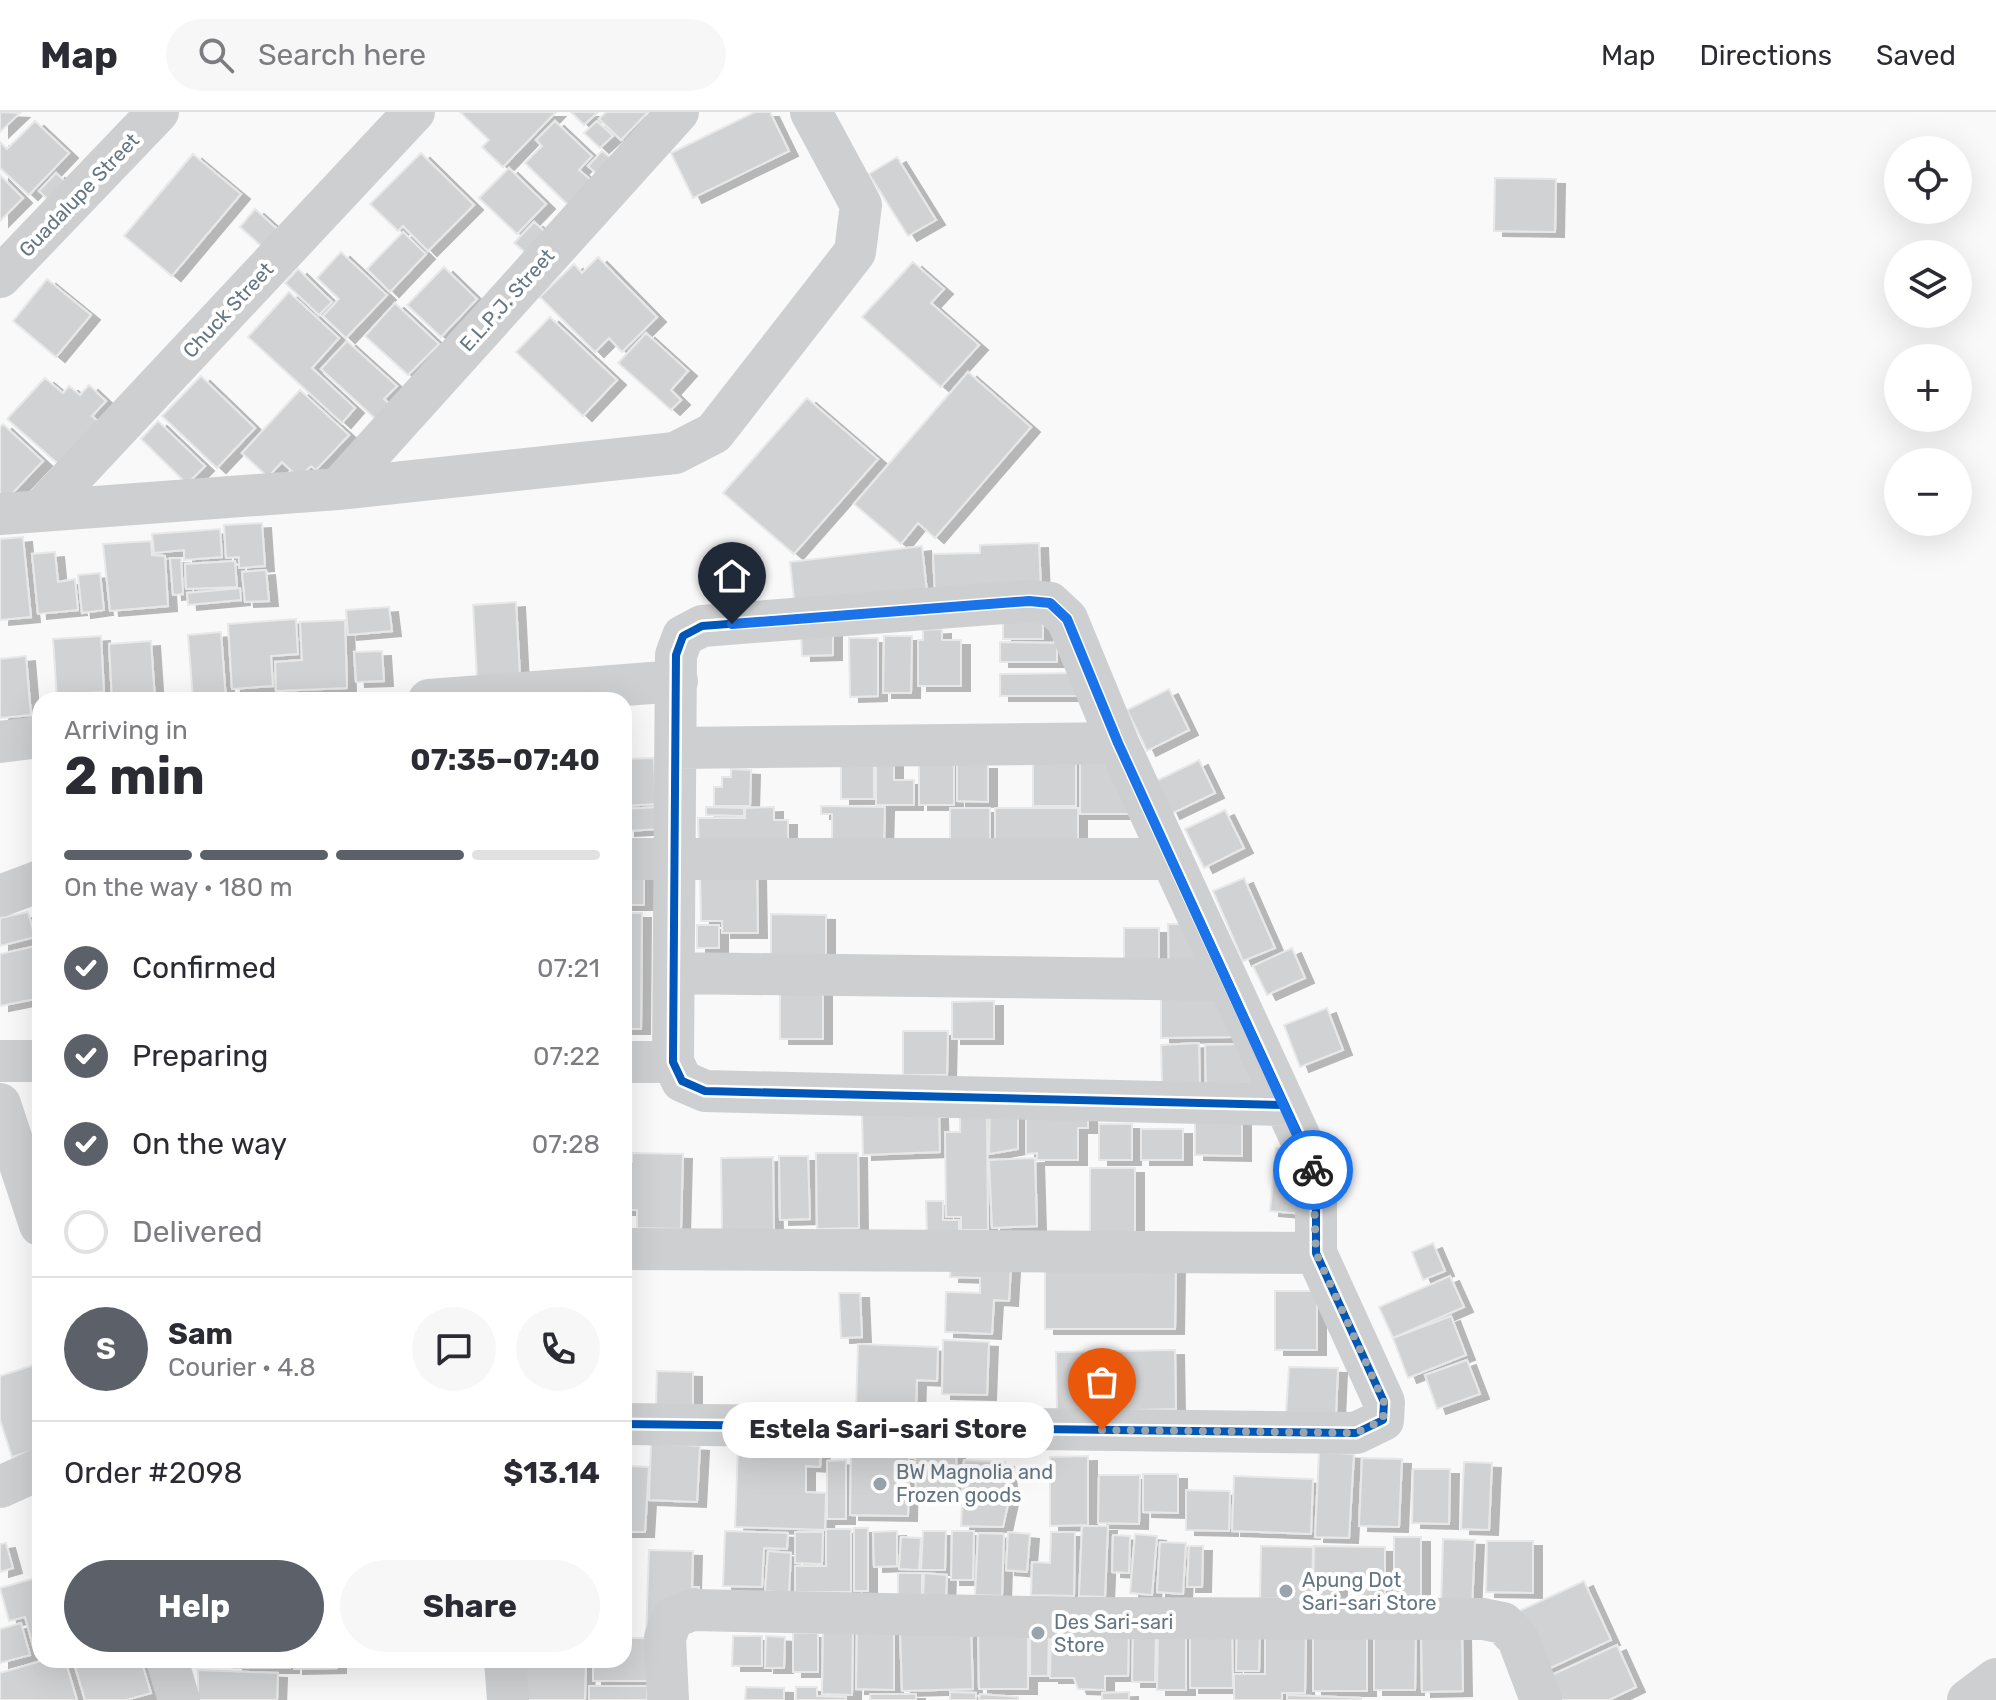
<!DOCTYPE html>
<meta charset="utf-8">
<style>
:root{--surface:#fff;--page:#f7f7f7;--text:#2b2b33;--muted:#7c7c81;--line:#e1e1e2;--accent:#5c6169}
body{margin:0;font-family:Rubik,sans-serif;background:var(--page);color:var(--text);height:100vh;display:flex;flex-direction:column;font-size:30px;white-space:nowrap}
*{box-sizing:border-box;margin:0}
p{font-size:26px;color:var(--muted)}
.icon{flex:none;width:44px;height:44px;fill:none;stroke:currentColor;stroke-width:2;stroke-linecap:round;stroke-linejoin:round}
.map{position:relative;flex:1;overflow:hidden}
.panel{position:absolute;left:32px;top:580px;width:600px;height:976px;display:flex;flex-direction:column;background:var(--surface);border-radius:24px;box-shadow:0 8px 32px #0002}
.panel>*{flex:none}
.tools{position:absolute;left:1884px;top:24px;display:grid;gap:16px}
.tools a{display:grid;place-items:center;width:88px;height:88px;border-radius:50%;background:var(--surface);box-shadow:0 8px 32px #0002;font-size:40px}
.pin{position:absolute;display:grid;place-items:center;width:68px;height:68px;color:#fff;margin:-82px -34px;border-radius:50% 50% 50% 0;rotate:-45deg;box-shadow:0 0 8px #0007}
.pin .icon{rotate:45deg}
.courier{position:absolute;display:grid;place-items:center;width:80px;height:80px;margin:-40px;border:6px solid #1a73e8;border-radius:50%;background:#fff;color:#222;box-shadow:0 2px 10px #0007}
.bubble{position:absolute;height:56px;border-radius:28px;background:var(--surface);box-shadow:0 8px 32px #0002;font-size:26px;font-weight:700;line-height:56px;text-align:center}
.head em{font-style:normal;font-weight:700}
.head div{display:flex;flex-direction:column-reverse}
.head{display:flex;align-items:center;justify-content:space-between;height:136px;padding:0 32px}
h1{font-size:52px;font-weight:700;line-height:60px}
.bar{display:grid;grid-template-columns:repeat(4,1fr);gap:12px 8px;align-content:center;height:96px;padding:0 32px}
.bar i{height:10px;border-radius:6px;background:var(--line)}
.bar .active{background:var(--accent)}
.bar p{grid-column:span 4}
.line{display:flex;align-items:center;gap:20px;padding:0 32px;border-top:2px solid var(--line)}
.line div{flex:1}
.round{display:grid;place-items:center;flex:none;width:84px;height:84px;border-radius:42px;background:var(--page)}
ol{padding:0 32px;list-style:none}
li{display:flex;align-items:center;gap:24px;height:88px}
li p{margin-inline-start:auto}
li .icon{padding:8px;border-radius:50%;background:var(--accent);color:#fff;stroke-width:4}
li:last-child{color:var(--muted)}
li i{width:44px;height:44px;border:4px solid var(--line);border-radius:50%}
.button{display:flex;gap:16px;margin-top:auto;padding:16px 32px}
.button a{flex:1;height:92px;border-radius:48px;background:var(--accent);color:#fff;font-size:32px;font-weight:700;line-height:92px;text-align:center}
.button a+a{background:var(--page);color:var(--text)}
header{display:flex;align-items:center;gap:48px;box-sizing:border-box;height:112px;padding:0 40px;background:var(--surface);border-bottom:2px solid var(--line)}
header strong{font-size:38px}
nav{display:flex;gap:44px;margin-inline-start:auto;font-size:28px}
.search{width:560px;height:72px;background:var(--page);display:flex;align-items:center;gap:20px;box-sizing:border-box;padding:0 28px;border-radius:44px;color:var(--muted);font-size:30px}
.map>svg:first-child{display:block}
.building{fill:#d0d2d3;stroke:#e8e8e8;stroke-width:2;filter:url(#shadow)}
.lines{fill:none;stroke-linecap:round;stroke-linejoin:round}
.minor{stroke:#cecfd0;stroke-width:42}
.cycleway-casing{stroke:#fff;stroke-width:13}
.cycleway{stroke:#0057b8;stroke-width:8}
.done{stroke:#99a4ac;stroke-width:8;stroke-dasharray:0 14.4}
.route{stroke:#1a73e8;stroke-width:10}
.poi-dot{fill:#99a4ac;stroke:#fff;stroke-width:3}
.labels{text-anchor:middle;dominant-baseline:central;stroke-width:8;stroke-linejoin:round;paint-order:stroke}
.street-label{font-size:20px;fill:#657683;stroke:#fff}
.poi-label{font-size:20px;fill:#657683;stroke:#fff;text-anchor:start}
</style>
<header>
<strong>Map</strong>
<div class="search"><svg class="icon" aria-label="search" viewBox="0 0 24 24"><circle cx="10" cy="10" r="6"/><path d="M15 15l6 6"/></svg>Search here</div>
<nav><a>Map</a><a>Directions</a><a>Saved</a></nav>
</header>
<div class="map">
<svg width="1996" height="1588" viewBox="0 0 1996 1588">
<defs>
<filter id="shadow"><feDropShadow dx="9" dy="5" stdDeviation="0" flood-color="#0004"/></filter>
</defs>
<rect width="100%" height="100%" fill="#f9f9f9"/>
<path class="building" d="M0 0 20 1 0 20Z
M460 0H556L503 55 482 35 489 28Z
M571 0H598L584 13Z
M606 0H648L621 28 599 7Z
M755 0H770L789 39 693 86 671 41Z
M35 9 69 41 29 83 0 56V30L7 37Z
M555 9 592 44 579 58 592 69 568 93 525 51 542 34 536 28Z
M597 9 613 24 600 36 584 21Z
M602 39 618 52 603 68 588 54Z
M421 41 474 93 428 139 403 114 398 119 370 92Z
M193 42 241 82 172 164 124 124Z
M897 45 936 108 908 124 869 62Z
M509 56 546 92 517 122 479 86Z
M56 61 70 74 53 92 39 79Z
M0 63 23 86 0 109Z
M1495 66 1556 67 1555 120 1494 119Z
M255 97 284 123 269 141 240 115Z
M534 110 551 125 532 146 514 131Z
M403 120 426 142 390 180 367 157Z
M341 140 387 183 346 226 323 204 339 187 317 166Z
M598 145 657 205 622 240 609 226 595 240 540 185 574 152 582 161Z
M913 150 944 177 931 191 979 233 941 275 862 205Z
M444 155 477 187 441 225 407 193Z
M298 157 332 190 319 203 285 171Z
M47 167 91 203 56 245 13 209Z
M289 180 339 226 312 256 355 296 342 311 248 225Z
M395 191 439 232 408 263 365 224Z
M550 205 617 268 583 304 516 240Z
M646 221 688 259 671 278 681 288 671 298 618 251Z
M347 229 397 274 384 287 394 296 380 311 321 257Z
M968 260 1031 315 935 426 918 411 901 432 854 392Z
M201 264 255 316 217 356 162 304Z
M45 266 63 281 69 274 80 283 89 273 106 289 92 304 102 313 63 356 7 307Z
M300 278 349 323 316 358 311 354 299 366 282 350 268 365 242 341Z
M807 286 878 347 794 442 723 381Z
M158 309 205 354 187 372 141 327Z
M3 312 43 349 6 388 0 383V316Z
M262 411 265 454 239 456V445L226 446 224 413Z
M220 417 222 445 184 448V438L154 441 152 422Z
M23 425 31 505 0 508V427Z
M151 429 152 443 165 444 168 494 110 499 103 432Z
M1039 431 1041 479 935 483 933 442 980 441V433Z
M922 434 927 480 795 495 790 450Z
M55 440 58 470 75 467 78 498 38 502 32 442Z
M170 446H181L183 482 173 483Z
M235 449 237 475 186 477 185 452Z
M266 458 269 489 245 490 242 460Z
M100 461 104 498 82 501 78 463Z
M240 476 241 488 188 493 187 481Z
M516 490 520 565 477 567 473 493Z
M389 495 392 519 348 523 346 498Z
M1003 502H1043V527H1003Z
M296 507 298 542 271 544 273 574 232 577 228 512Z
M345 508 347 576 276 579 275 550 302 548 300 510Z
M942 517V528H961V574H918V528H923V518Z
M221 520 226 588H193L188 523Z
M833 520V543L802 544 801 521Z
M101 524 104 580 87 581V588H57L53 527Z
M884 524H912L911 581H883Z
M849 526H878V584L850 585Z
M151 529 155 588H112L109 532Z
M1000 530 1057 531V550H1000Z
M382 539 384 569 356 570 354 540Z
M26 544 31 603 0 606V547Z
M1077 561V584H1000V562Z
M1169 577 1189 618 1147 639 1127 598Z
M841 645H874V687H841Z
M919 645H954V693H919Z
M654 646 656 692 624 694V647Z
M1121 646 1131 702H1080V647Z
M1033 647H1076V694H1033Z
M1199 648 1215 681 1171 702 1156 669Z
M876 649H894V668H914V693H876Z
M957 652H988V690L957 689Z
M731 657 751 658 750 694H714V675H722V665H731Z
M821 694 885 695 884 733 832 732V702H821Z
M659 695 660 717 626 719 625 697Z
M706 695 744 696V704L706 703Z
M774 695V708H788V738L699 739 698 706H745V696Z
M950 696H990V734L950 733Z
M995 696H1078V733L995 734Z
M1225 698 1244 736 1204 756 1185 717Z
M624 760H644V793H624Z
M757 760 758 821H722V809H701L700 761Z
M1244 766 1275 836 1243 849 1213 779Z
M28 800 35 825 0 834V806Z
M624 801H642L641 917H624Z
M771 802 826 803V846L771 845Z
M1168 812H1198L1205 856 1169 857Z
M697 813H719V836H697Z
M1124 816H1159V854H1124Z
M36 834 40 886 0 894V842Z
M1292 836 1305 866 1267 883 1253 854Z
M823 878V927H780V879Z
M1231 884V925L1161 926V885Z
M994 889V927H952V890Z
M1327 896 1343 938 1300 955 1284 913Z
M903 919H948L947 963H903Z
M1199 931 1200 974 1162 975 1161 933Z
M1245 932 1259 981 1206 982 1205 933Z
M990 994H1018V1037L989 1042Z
M1026 997 1088 1002V1016H1078V1048H1037V1041L1026 1042Z
M1195 998 1242 999V1044L1195 1043Z
M960 1001H987L988 1118H961V1105H946L945 1020H960Z
M939 1002 940 1040 863 1043 862 1003Z
M1099 1012H1132V1048H1099Z
M1141 1017H1183V1048H1141Z
M1276 1036 1322 1041 1316 1103 1270 1099Z
M632 1041 683 1042 681 1117 637 1116V1098H624V1050H632Z
M816 1041H858L859 1116 817 1117Z
M779 1044H808L810 1107 780 1108Z
M773 1045 774 1119 722 1120 721 1046Z
M1035 1046 1037 1114 992 1116 989 1048Z
M1090 1056H1135V1120H1090Z
M926 1089H943V1108H959V1126L927 1122Z
M1433 1131 1445 1159 1423 1168 1412 1140Z
M951 1153 1011 1155 1009 1189 994 1188 992 1222 945 1220 946 1180 980 1181V1166L950 1165Z
M1045 1154H1176L1175 1217H1045Z
M1450 1164 1464 1195 1393 1226 1379 1195Z
M1275 1179H1317V1238H1275Z
M839 1181H860L862 1225 841 1226Z
M1451 1204 1466 1243 1408 1266 1393 1226Z
M943 1228 989 1230 987 1283 942 1282Z
M858 1232 938 1235 937 1269 917 1268 916 1300 856 1298Z
M1175 1238 1176 1297 1057 1300 1056 1240Z
M1467 1248 1480 1282 1437 1297 1425 1263Z
M40 1251V1336L12 1345 0 1308V1264Z
M1289 1255 1338 1256 1336 1302 1286 1301Z
M657 1259 693 1260V1299L656 1298Z
M651 1331 700 1334 697 1390 649 1388Z
M738 1334 821 1336 820 1355 806 1354V1380L826 1381 825 1418 735 1415Z
M915 1338H956L957 1378 916 1379Z
M1319 1340 1354 1342 1349 1426 1315 1425Z
M851 1342 909 1343 908 1404 850 1403Z
M1088 1344V1413L1050 1414V1345Z
M1362 1346 1402 1347 1399 1415 1359 1414Z
M846 1348V1407H827V1349Z
M964 1348 1005 1350 1010 1383 1003 1415 961 1414Z
M1464 1350 1492 1351 1489 1418 1461 1417Z
M631 1354 649 1355 645 1420H624V1367H631Z
M1413 1357H1450L1449 1412 1412 1411Z
M1143 1362H1178V1401L1143 1400Z
M1099 1363H1140L1139 1412 1098 1411Z
M1234 1364 1313 1367 1311 1422 1232 1419Z
M1186 1378 1230 1379 1229 1419 1186 1418Z
M1082 1414H1108L1105 1485 1079 1484Z
M854 1416H868V1479H854Z
M826 1417H851V1480H795V1454H826Z
M725 1419 788 1421 787 1437 764 1436 762 1475 723 1474Z
M897 1419V1454L874 1455 873 1420Z
M923 1419H946L945 1458H921Z
M952 1419H974L973 1468H951Z
M795 1420H823L822 1452 795 1451Z
M1008 1420 1030 1422 1027 1460 1006 1458Z
M1051 1420H1075L1074 1484 1031 1483 1032 1450 1050 1451Z
M978 1421 1004 1422 1002 1484 975 1483Z
M1135 1422 1157 1424 1152 1483 1130 1481Z
M1113 1423 1130 1424 1129 1461 1112 1460Z
M901 1425 921 1426 919 1458 899 1457Z
M1394 1425H1421V1488H1394Z
M1443 1427 1475 1428 1472 1496 1441 1495Z
M1487 1429H1533V1481L1486 1480Z
M1160 1430 1186 1431 1183 1482 1157 1480Z
M6 1431 13 1456 0 1460V1432Z
M1189 1434H1203L1202 1475H1187Z
M1261 1434 1313 1435 1312 1487 1260 1486Z
M1314 1434 1385 1435V1488L1358 1487V1467H1338V1488H1313Z
M649 1438 693 1439 692 1475H699L698 1496 646 1524Z
M768 1439 791 1441 789 1481 765 1479Z
M898 1461H922V1486H898Z
M924 1461 947 1463 946 1487 923 1486Z
M39 1465 40 1532 33 1534 25 1505 9 1509 0 1476Z
M1584 1469 1611 1528 1544 1559 1517 1500Z
M21 1511 30 1543 0 1551V1517Z
M1158 1511H1186V1578H1157Z
M1190 1512H1232L1233 1576H1190Z
M857 1513H894V1578L856 1577Z
M1237 1513H1260L1259 1559H1236Z
M823 1514 853 1515 852 1583 822 1582Z
M978 1514H1028V1577H979Z
M1051 1514 1129 1516 1128 1564H1105V1578L1078 1577 1074 1566H1050Z
M971 1515 973 1577 902 1579 900 1517Z
M1313 1517H1367V1579H1313Z
M1030 1518H1049L1048 1564H1030Z
M1265 1519 1306 1520 1305 1581H1282V1588H1234V1562H1265Z
M1374 1519H1416L1415 1578H1374Z
M1462 1520 1463 1579 1422 1580 1421 1521Z
M793 1521H818V1560H793Z
M1133 1522 1156 1524 1155 1570H1132Z
M733 1524H762V1554H732Z
M766 1524 785 1525 784 1556H765Z
M624 1526H652V1569H593V1548H624Z
M1617 1533 1636 1575 1609 1588H1555L1545 1566Z
M44 1548H65L77 1588H0V1561Z
M73 1548H141L151 1581 126 1588H85Z
M234 1548H290V1556H234Z
M294 1548H337V1556L294 1557Z
M524 1548H586L585 1588H523Z
M198 1558 278 1561 277 1588H198Z
M589 1574H647V1588H589Z
M746 1575 784 1576V1588H745Z
M796 1575H817V1584L846 1585V1588H796Z
M950 1580 976 1581V1588H950Z
M1129 1580V1588H1102V1581Z
M870 1582H916V1588H870Z
M980 1582 1018 1585V1588H979Z
M1287 1583 1361 1586V1588H1287Z"/>
<g class="lines">
<path class="minor" d="M0 165 158 0
M338 377 678 0
M42 397 414 0
M0 402 338 377 675 341 714 321 855 140 861 93 811 0
M429 588 677 569
M0 630 40 625
M676 636 1118 631
M624 747H1172
M0 784 40 769
M675 861 1226 868
M0 949H40
M624 950H673
M0 992 40 1113
M624 1137 1316 1141
M624 1312 1356 1321 1383 1308 1384 1290 1316 1141V1073L1310 1047 1118 631 1067 507 1050 491 1029 489 702 514 683 524 676 543 673 950 682 969 705 979 1285 993
M0 1375 40 1357
M167 1548 179 1588
M505 1548 508 1588
M668 1588 665 1526 672 1506 692 1498 1080 1506 1483 1507 1503 1511 1518 1527 1541 1588
M1968 1588 1996 1567"/>
<g class="cycleway-casing">
<path id="cycleway" d="M624 1312 1356 1321 1383 1308 1384 1290 1316 1141V1073L1310 1047 1118 631 1067 507 1050 491 1029 489 702 514 683 524 676 543 673 950 682 969 705 979 1285 993"/>
</g>
<use href="#cycleway" class="cycleway"/>
</g>
<g class="lines">
<path class="done" d="M1102 1318 1356 1321 1383 1308 1384 1290 1316 1141 1313 1058"/>
<path class="route" d="M732 512 1029 489 1050 491 1067 507 1118 631 1313 1058"/>
</g>
<g class="poi-dot">
<circle cx="880" cy="1372" r="8"/>
<circle cx="1286" cy="1479" r="8"/>
<circle cx="1038" cy="1521" r="8"/>
</g>
<g class="labels">
<g class="street-label">
<text transform="translate(79 83) rotate(-46)">Guadalupe Street</text>
<text transform="translate(507 188) rotate(-48)">E.L.P.J. Street</text>
<text transform="translate(228 198) rotate(-47)">Chuck Street</text>
</g>
<g class="poi-label">
<text x="896" y="1360">BW Magnolia and<tspan x="896" dy="23">Frozen goods</tspan></text>
<text x="1302" y="1468">Apung Dot<tspan x="1302" dy="23">Sari-sari Store</tspan></text>
<text x="1054" y="1510">Des Sari-sari<tspan x="1054" dy="23">Store</tspan></text>
</g>
</g>
</svg>
<div class="tools">
<a><svg class="icon" aria-label="locate" viewBox="0 0 24 24"><circle cx="12" cy="12" r="6"/><path d="M12 2v4M12 18v4M2 12h4M18 12h4"/></svg></a>
<a><svg class="icon" aria-label="layers" viewBox="0 0 24 24"><path d="M12 4l9 5-9 5-9-5zM3 14l9 5 9-5"/></svg></a>
<a>+</a>
<a>−</a>
</div>
<div class="pin" style="left:1102px;top:1318px;background:#ea580c"><svg class="icon" aria-label="bag" viewBox="0 0 24 24"><path d="M5 8h14l-1 12H6zM9 8a3 3 0 0 1 6 0"/></svg></div>
<div class="pin" style="left:732px;top:512px;background:#1f2937"><svg class="icon" aria-label="home" viewBox="0 0 24 24"><path d="M3 11l9-7 9 7M6 9v11h12V9"/></svg></div>
<div class="courier" style="left:1313px;top:1058px"><svg class="icon" aria-label="bike" viewBox="0 0 24 24"><circle cx="6" cy="16" r="4"/><circle cx="18" cy="16" r="4"/><path d="M6 16l4-8h5l3 8M10 8l3 8H6M13 5h3"/></svg></div>
<div class="bubble" style="left:722px;top:1290px;width:332px">Estela Sari-sari Store</div>
<section class="panel">
<div class="head"><div><h1>2 min</h1><p>Arriving in</p></div><em>07:35–07:40</em></div>
<div class="bar"><i class="active"></i><i class="active"></i><i class="active"></i><i></i><p>On the way · 180 m</p></div>
<ol>
<li><svg class="icon" aria-label="check" viewBox="0 0 24 24"><path d="M5 12l5 5 9-10"/></svg>Confirmed<p>07:21</p></li>
<li><svg class="icon" aria-label="check" viewBox="0 0 24 24"><path d="M5 12l5 5 9-10"/></svg>Preparing<p>07:22</p></li>
<li><svg class="icon" aria-label="check" viewBox="0 0 24 24"><path d="M5 12l5 5 9-10"/></svg>On the way<p>07:28</p></li>
<li><i></i>Delivered</li>
</ol>
<div class="line" style="height:144px"><b class="round" style="background:var(--accent);color:#fff">S</b><div><b>Sam</b><p>Courier · 4.8</p></div><a class="round"><svg class="icon" aria-label="chat" viewBox="0 0 24 24"><path d="M4 5h16v11H9l-5 4z"/></svg></a><a class="round"><svg class="icon" aria-label="phone" viewBox="0 0 24 24"><path d="M5 4h4l2 5-3 2q2 4 5 5l2-3 5 2v4C11 20 4 13 5 4z"/></svg></a></div>
<div class="line" style="height:104px"><div>Order #2098</div><b>$13.14</b></div>
<div class="button"><a>Help</a><a>Share</a></div>
</section>
</div>
